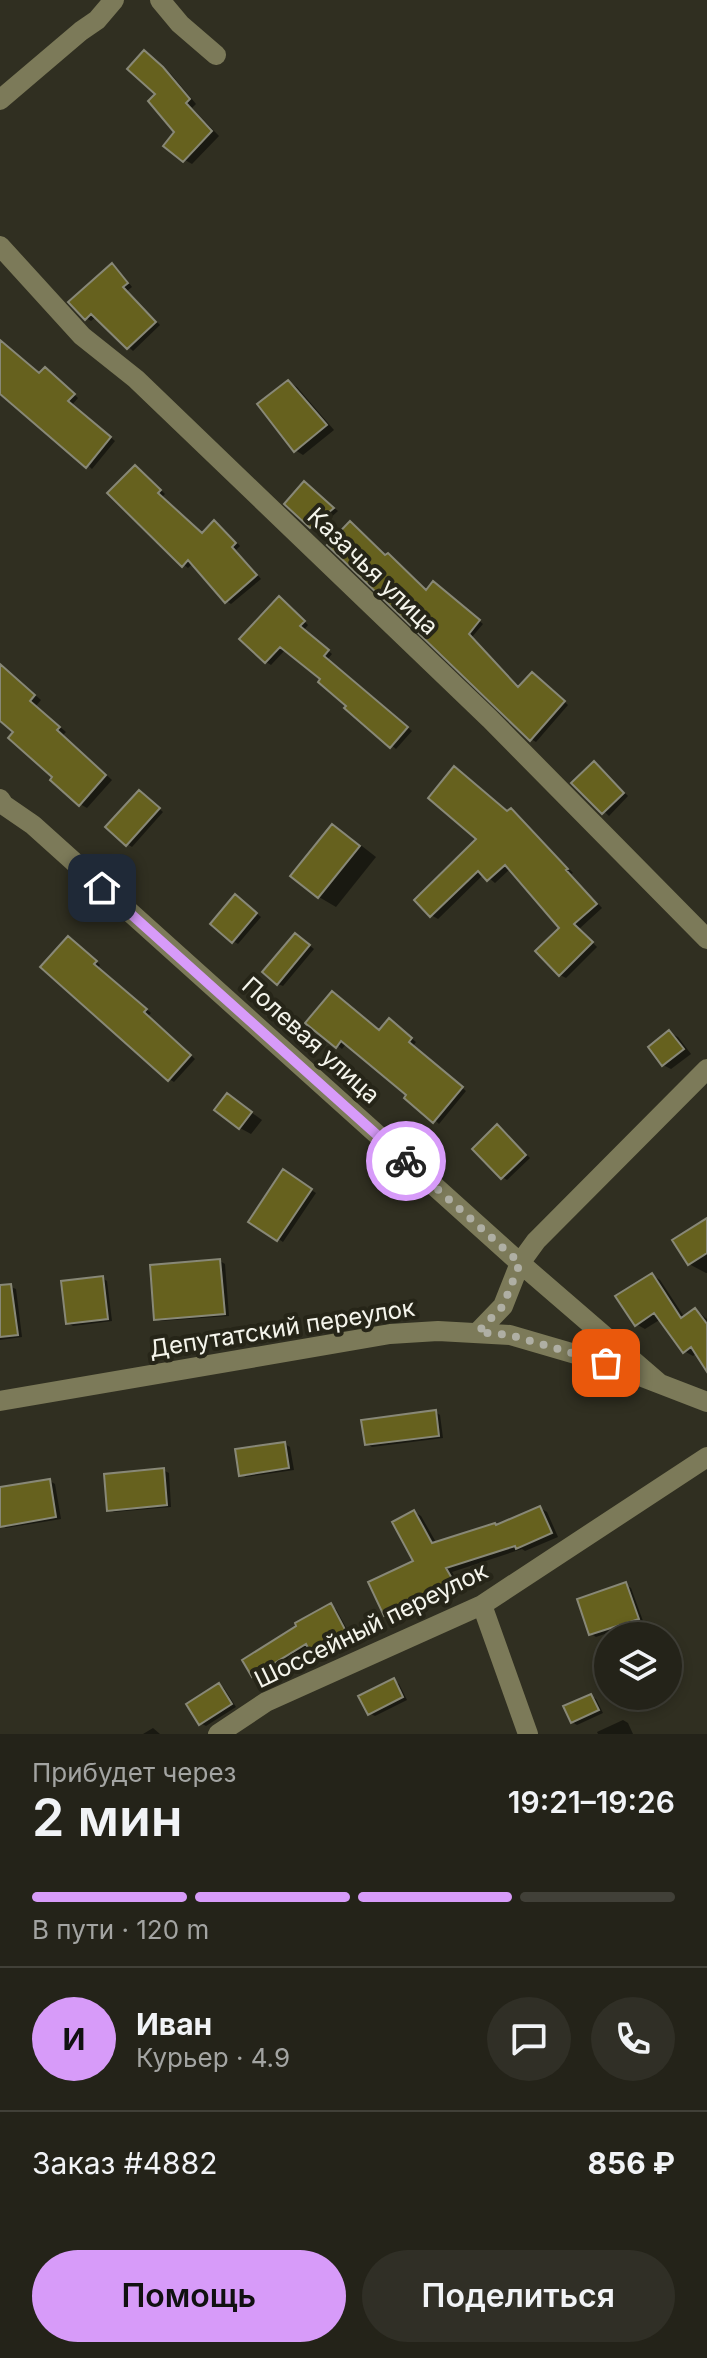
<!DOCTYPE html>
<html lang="ru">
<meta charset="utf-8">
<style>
:root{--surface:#242319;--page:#302f26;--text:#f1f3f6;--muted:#a3a4a2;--line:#414038;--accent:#d79bf9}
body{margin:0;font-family:Inter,sans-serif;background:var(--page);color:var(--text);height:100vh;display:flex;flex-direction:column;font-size:30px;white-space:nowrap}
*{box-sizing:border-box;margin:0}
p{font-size:26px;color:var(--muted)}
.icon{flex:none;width:44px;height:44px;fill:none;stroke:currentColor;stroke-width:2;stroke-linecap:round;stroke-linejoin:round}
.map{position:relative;height:1734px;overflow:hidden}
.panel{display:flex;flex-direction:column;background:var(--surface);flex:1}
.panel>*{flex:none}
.tools{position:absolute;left:594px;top:1622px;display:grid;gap:16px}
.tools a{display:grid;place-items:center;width:88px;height:88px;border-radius:50%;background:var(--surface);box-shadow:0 4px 12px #0003,0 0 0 2px var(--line);font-size:40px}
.pin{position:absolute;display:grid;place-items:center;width:68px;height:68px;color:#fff;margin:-34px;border-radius:16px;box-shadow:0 4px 12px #0006}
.courier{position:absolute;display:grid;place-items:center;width:80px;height:80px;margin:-40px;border:6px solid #d79bf9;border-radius:50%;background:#fff;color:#222;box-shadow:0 2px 10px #0007}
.head em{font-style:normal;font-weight:600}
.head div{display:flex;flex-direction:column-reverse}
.head{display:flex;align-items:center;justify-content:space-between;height:136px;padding:0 32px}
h1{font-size:52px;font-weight:600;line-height:60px}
.bar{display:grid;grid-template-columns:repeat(4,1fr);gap:12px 8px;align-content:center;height:96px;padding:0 32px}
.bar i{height:10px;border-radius:6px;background:var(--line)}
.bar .selected{background:var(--accent)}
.bar p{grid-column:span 4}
.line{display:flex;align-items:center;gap:20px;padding:0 32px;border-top:2px solid var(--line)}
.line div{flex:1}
.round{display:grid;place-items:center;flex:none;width:84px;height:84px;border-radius:42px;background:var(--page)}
.button{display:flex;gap:16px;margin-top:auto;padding:16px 32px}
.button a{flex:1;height:92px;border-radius:48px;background:var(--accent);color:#111;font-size:32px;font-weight:600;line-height:92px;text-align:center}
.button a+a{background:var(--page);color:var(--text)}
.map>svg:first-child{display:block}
.shadow{fill:#0007}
.building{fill:#66611e;stroke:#887;stroke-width:2}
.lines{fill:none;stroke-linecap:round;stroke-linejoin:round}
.minor{stroke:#7c7a59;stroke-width:20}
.done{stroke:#afafa4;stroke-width:8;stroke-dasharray:0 14.4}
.route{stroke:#d79bf9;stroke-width:10}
.labels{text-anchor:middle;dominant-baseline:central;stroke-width:8;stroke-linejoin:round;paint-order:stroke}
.street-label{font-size:24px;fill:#f4f4eb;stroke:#262518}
</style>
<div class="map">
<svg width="707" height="1734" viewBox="0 0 707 1734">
<rect width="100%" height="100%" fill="#302f21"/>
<path class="shadow" d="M151 57 171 74 196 104 192 108 219 136 192 164 185 160 177 132 158 94Z
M112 265 117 268 132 287 127 291 160 325 133 351 96 317 91 321 86 318Z
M0 341 40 375 50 372 78 398 72 405 115 441 92 469 0 385Z
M289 382 297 387 334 430 303 455 295 450Z
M140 470 165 494 162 497 203 535 215 522 220 525 240 546 236 550 261 579 231 604 226 601 193 563 188 568 184 565Z
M309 487 338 511 317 530 287 503Z
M386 557 427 591 438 586 483 624 472 637 519 689 537 677 568 705 536 742 531 739Z
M284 602 308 625 304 630 332 654 327 660 412 731 396 749 347 708 349 705 323 679 286 649 271 665 266 662Z
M3 668 41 700 36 706 66 732 63 735 112 780 87 808 80 804 16 732 0 718V672Z
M599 767 628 796 609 816 574 783Z
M144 795 163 812 132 847 127 844Z
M511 810 517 814 573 873 571 874 602 908 579 929 597 947 566 978 560 975 562 928 511 868 495 883 484 874 438 919 431 915Z
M332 827 349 836 376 857 336 907 319 897 293 876Z
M240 900 261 917 238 944 233 941Z
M300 938 314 949 283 986 278 984Z
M73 941 100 965 98 968 151 1013 148 1016 195 1059 174 1082 169 1079Z
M308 1022 380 1032 394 1024 416 1042 413 1046 466 1091 439 1124 409 1095 347 1043 342 1049Z
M670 1033 678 1037 691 1054 671 1069 663 1065Z
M228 1096 262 1120 251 1134 240 1128Z
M502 1130 530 1158 507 1180 502 1177Z
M283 1172 316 1193 283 1242 251 1221Z
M707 1220V1273H706L689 1264Z
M220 1261 225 1264 229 1316 161 1321 156 1319Z
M652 1275 660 1280 685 1318 696 1310 707 1319V1369L697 1353 693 1356 684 1351 661 1319 645 1329 636 1324Z
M102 1278 107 1281 112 1321 73 1326 68 1323Z
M11 1287 16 1289 22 1337 0 1340V1288Z
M435 1412 440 1415 443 1438 372 1447 367 1444Z
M285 1444 290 1447 294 1470 246 1477 241 1474Z
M163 1470 169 1473 171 1507 114 1512 109 1509Z
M50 1481 55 1484 61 1519 6 1528 1 1525 0 1489Z
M540 1508 547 1512 558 1537 525 1551 522 1549 452 1572 455 1577 386 1615 371 1583 416 1562 414 1512 421 1516 437 1544 498 1527Z
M457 1580 459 1584 393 1619 388 1617Z
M626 1585 631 1588 643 1621 596 1637 591 1634Z
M331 1606 336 1609 353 1640 319 1658 314 1655 310 1647 259 1678 254 1676Z
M394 1681 399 1684 407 1700 375 1716 369 1713Z
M219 1685 224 1688 236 1707 206 1726 200 1723Z
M591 1696 596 1699 603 1713 577 1725 572 1722Z
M623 1720 628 1723 633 1734H598L597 1732Z
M153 1728 160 1734H143Z"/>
<path class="building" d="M144 50 163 67 190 99 186 103 212 131 183 162 163 146 174 132 148 101 155 94 127 69Z
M112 263 128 283 123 287 156 322 127 349 91 314 85 320 68 302Z
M0 340 39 373 45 367 75 394 68 401 111 437 86 468 0 394Z
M288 380 327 425 294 452 257 404Z
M135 465 161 490 158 493 202 533 214 520 236 543 232 547 257 575 225 603 188 560 182 567 107 493Z
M304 481 334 508 310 528 284 504Z
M350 521 385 555 388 553 426 590 433 581 480 620 469 634 518 687 532 672 565 701 530 741 327 545Z
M279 596 305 621 300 626 329 650 324 656 408 727 390 748 344 708 346 706 318 682 320 679 280 647 265 663 239 639Z
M0 664 35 695 30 701 60 727 57 730 106 775 79 806 50 780 52 777 8 738 13 732 0 721Z
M594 761 624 793 602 814 571 783Z
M454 766 507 811 511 808 568 869 566 870 597 904 574 924 593 942 559 976 535 951 559 928 505 865 487 881 478 871 430 917 414 900 476 839 428 798Z
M139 790 160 808 126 846 105 827Z
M332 824 360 846 318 898 290 876Z
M235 894 257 913 232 943 210 924Z
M295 933 310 945 277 985 262 972Z
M68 936 97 961 94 964 147 1009 144 1012 191 1055 168 1081 40 967Z
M332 991 379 1030 389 1018 412 1038 409 1042 463 1087 433 1123 404 1098 406 1095 341 1041 336 1048 305 1023Z
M669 1030 684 1049 662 1066 648 1047Z
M227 1093 252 1112 239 1129 214 1110Z
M497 1124 526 1155 501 1179 472 1149Z
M283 1169 312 1189 277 1241 248 1222Z
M707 1218V1253L688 1265 672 1240Z
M220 1259 225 1314 154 1320 150 1265Z
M652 1273 681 1318 695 1308 707 1324V1372L691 1347 683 1353 654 1313 635 1326 615 1296Z
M103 1276 108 1319 66 1324 61 1281Z
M11 1284 18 1335 0 1337V1285Z
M436 1410 439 1436 365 1445 361 1420Z
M285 1442 289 1468 239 1476 235 1449Z
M164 1468 167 1505 107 1511 104 1474Z
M50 1479 56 1517 0 1527V1487Z
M540 1506 552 1533 516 1549 515 1546 446 1568 453 1580 384 1616 368 1582 413 1561 392 1522 414 1510 432 1543 495 1523 496 1525Z
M626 1582 639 1619 589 1635 577 1599Z
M331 1603 349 1637 312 1656 306 1644 252 1677 242 1660 296 1626 295 1623Z
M394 1678 403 1697 368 1715 358 1696Z
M219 1683 232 1704 199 1725 186 1704Z
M591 1694 599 1710 571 1723 563 1706Z"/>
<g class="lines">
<path class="minor" d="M160 0 180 24 216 55
M0 100 81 31 97 20 114 0
M0 246 82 336 136 379 490 719 707 939
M0 799 4 805 33 825 520 1263 659 1383
M478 1332 503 1306 520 1263 536 1241 707 1069
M0 1401 390 1334 438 1331 510 1335 606 1363 707 1402
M482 1605 528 1734
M218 1734 266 1702 482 1605 707 1457"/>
</g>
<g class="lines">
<path class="done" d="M406 1161 520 1263 503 1306 478 1332 510 1335 606 1363"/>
<path class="route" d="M102 888 406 1161"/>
</g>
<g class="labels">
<g class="street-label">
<text transform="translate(373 571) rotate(44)">Казачья улица</text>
<text transform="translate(311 1040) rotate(42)">Полевая улица</text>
<text transform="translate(282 1328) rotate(-9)">Депутатский переулок</text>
<text transform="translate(371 1625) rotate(-26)">Шоссейный переулок</text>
</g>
</g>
</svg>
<div class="tools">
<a><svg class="icon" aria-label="layers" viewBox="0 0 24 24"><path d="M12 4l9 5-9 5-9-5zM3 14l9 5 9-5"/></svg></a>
</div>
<div class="pin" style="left:606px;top:1363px;background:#ea580c"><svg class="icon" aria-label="bag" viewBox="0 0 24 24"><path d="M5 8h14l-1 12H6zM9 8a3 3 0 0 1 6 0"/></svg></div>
<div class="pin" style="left:102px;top:888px;background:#1f2937"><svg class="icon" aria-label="home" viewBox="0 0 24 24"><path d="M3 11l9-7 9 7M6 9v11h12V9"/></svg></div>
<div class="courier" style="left:406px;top:1161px"><svg class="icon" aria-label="bike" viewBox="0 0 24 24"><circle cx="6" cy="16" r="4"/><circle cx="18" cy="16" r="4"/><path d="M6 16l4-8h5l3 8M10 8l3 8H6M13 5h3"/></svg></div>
</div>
<section class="panel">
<div class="head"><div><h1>2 мин</h1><p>Прибудет через</p></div><em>19:21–19:26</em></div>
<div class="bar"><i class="selected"></i><i class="selected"></i><i class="selected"></i><i></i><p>В пути · 120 m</p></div>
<div class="line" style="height:144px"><b class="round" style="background:var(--accent);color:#111">И</b><div><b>Иван</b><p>Курьер · 4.9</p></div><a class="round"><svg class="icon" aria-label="chat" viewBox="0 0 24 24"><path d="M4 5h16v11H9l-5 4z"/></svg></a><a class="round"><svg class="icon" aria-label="phone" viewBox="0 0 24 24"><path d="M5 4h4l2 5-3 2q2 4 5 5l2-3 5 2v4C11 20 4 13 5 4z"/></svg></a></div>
<div class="line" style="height:104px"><div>Заказ #4882</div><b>856 ₽</b></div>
<div class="button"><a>Помощь</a><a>Поделиться</a></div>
</section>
